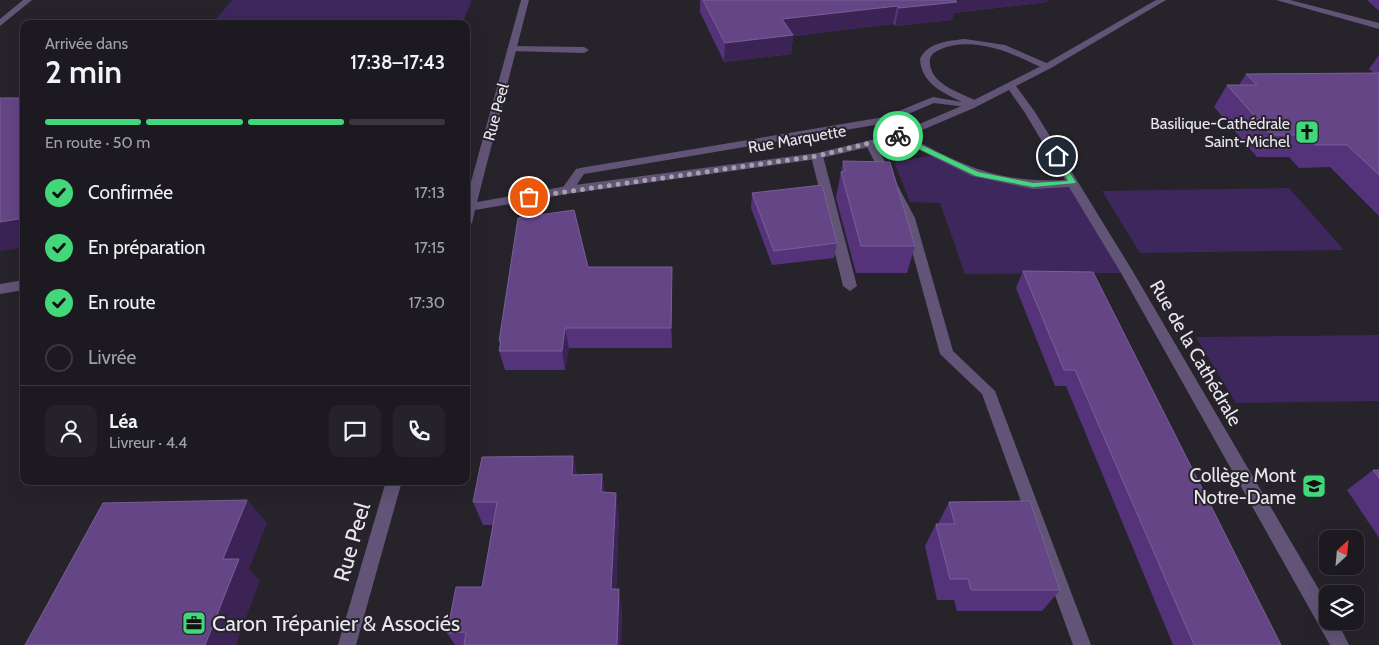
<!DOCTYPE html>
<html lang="fr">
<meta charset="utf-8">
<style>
:root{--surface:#1c1a20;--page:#252329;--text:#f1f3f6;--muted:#a0a1a5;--line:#3a383e;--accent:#43d77b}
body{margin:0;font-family:Cabin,sans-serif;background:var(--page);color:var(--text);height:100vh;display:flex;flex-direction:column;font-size:19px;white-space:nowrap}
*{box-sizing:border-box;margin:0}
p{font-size:16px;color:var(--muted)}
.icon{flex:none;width:28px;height:28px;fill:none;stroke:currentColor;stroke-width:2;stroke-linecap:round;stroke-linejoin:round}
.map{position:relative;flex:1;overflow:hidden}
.sheet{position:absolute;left:20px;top:20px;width:450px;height:465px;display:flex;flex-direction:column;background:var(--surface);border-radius:10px;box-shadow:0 5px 20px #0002,0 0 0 1px var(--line)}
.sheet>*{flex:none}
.needle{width:32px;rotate:26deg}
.tools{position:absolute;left:1319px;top:530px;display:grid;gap:10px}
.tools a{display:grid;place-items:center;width:45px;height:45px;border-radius:10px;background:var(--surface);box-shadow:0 5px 20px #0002,0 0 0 1px var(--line);font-size:25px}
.pin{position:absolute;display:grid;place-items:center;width:42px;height:42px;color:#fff;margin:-21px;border:2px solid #fff;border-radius:50%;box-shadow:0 1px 5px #0007}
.courier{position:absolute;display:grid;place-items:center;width:50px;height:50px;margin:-25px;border:4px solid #43d77b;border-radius:50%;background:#fff;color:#222;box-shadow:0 1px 6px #0007}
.headline em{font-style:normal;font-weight:600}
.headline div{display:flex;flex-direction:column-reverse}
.headline{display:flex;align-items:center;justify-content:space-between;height:85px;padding:0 25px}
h1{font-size:32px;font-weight:600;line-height:38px}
.bar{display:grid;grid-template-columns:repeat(4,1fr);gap:8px 5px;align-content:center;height:60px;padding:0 25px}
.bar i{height:6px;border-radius:4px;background:var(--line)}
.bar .selected{background:var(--accent)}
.bar p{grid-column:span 4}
.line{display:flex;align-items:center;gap:12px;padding:0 25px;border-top:1px solid var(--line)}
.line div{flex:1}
.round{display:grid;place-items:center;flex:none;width:52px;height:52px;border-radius:10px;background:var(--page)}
ol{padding:0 25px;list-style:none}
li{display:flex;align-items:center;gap:15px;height:55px}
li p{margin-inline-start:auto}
li .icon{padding:5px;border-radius:50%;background:var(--accent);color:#111;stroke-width:4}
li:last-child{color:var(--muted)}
li i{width:28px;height:28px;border:2px solid var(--line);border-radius:50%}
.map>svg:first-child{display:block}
.green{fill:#3e275c}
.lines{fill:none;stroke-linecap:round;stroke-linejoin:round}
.service{fill:#615476;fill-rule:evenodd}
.minor{fill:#615476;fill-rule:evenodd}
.wall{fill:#54337a}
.shaded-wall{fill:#3b2455}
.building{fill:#644686;stroke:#795f96}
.route{fill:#43d77b}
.done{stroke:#a5a2a9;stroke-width:5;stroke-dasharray:0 9}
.labels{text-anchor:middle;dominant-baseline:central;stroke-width:4;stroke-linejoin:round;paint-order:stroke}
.far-street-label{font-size:16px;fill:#e9e7ed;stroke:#26232b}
.far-poi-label{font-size:16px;fill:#e9e7ed;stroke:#26232b;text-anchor:end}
.street-label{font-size:19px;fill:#e9e7ed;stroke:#26232b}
.poi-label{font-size:19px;fill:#e9e7ed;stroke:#26232b;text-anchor:end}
.near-street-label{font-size:22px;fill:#e9e7ed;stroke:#26232b}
.near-poi-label{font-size:22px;fill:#e9e7ed;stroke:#26232b;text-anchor:start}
</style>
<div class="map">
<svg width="1379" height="645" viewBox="0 0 1379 645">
<rect width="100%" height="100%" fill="#26232b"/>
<path class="green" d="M232 0H472L462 24H212Z
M934 155 976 174 1033 185 1073 183 1127 273 965 274 940 203 910 202 894 162Z
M1289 188 1344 250 1140 253 1102 191Z
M1379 335V401L1236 403 1196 337Z"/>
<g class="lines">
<path class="service" d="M965 39 1005 45 1053 66C1050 68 1050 69 1046 68 1038 67 1029 61 1021 58 997 47 965 38 939 50 932 53 929 57 930 64 932 85 961 93 977 101L978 103 974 108 934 103 887 123 584 174 571 193H563L561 190 576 169 580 168 884 117 933 97 962 102C943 93 921 83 920 59 928 42 948 41 965 39Z
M512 46 584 47 589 50 584 53 509 51 507 49Z
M870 140 875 143 915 218 953 351 995 391 1091 645H1073L982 394 940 354 903 218 865 143Z
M817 153 823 156 857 286 850 291 843 286 811 156Z"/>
<path class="minor" d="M23 0H32L0 26V19Z
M521 0H529L477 202 567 186 817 153 896 134 966 104 1045 64 1156 0H1166L1051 68 1016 86 1035 112 1132 270 1328 605V621H1337L1349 645H1330L1121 273 1069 187 1033 189 972 176 899 140 817 159 567 194 475 210 472 223 466 227V200ZM1009 90 1025 113 1065 180C1001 183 964 167 908 136L974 108Z
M1276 0H1290L1379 23V29Z
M24 280V290L0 294V284Z
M386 481H402L356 645H338Z"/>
</g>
<path class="wall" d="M700 0H1048L1047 2 953 13 952 20 895 26 893 24 793 36 791 54 724 62 700 12Z
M1367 0H1379V11Z
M1379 55V216L1330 167 1299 168 1289 157H1257L1214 107 1227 85H1239L1246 74 1374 73 1369 69Z
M843 161 915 246 907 273H856L836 198Z
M752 193 837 243 834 258 772 265 751 208Z
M588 267 672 287V348H569L565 370H505L499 351 500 346 499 341Z
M1023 271 1281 645H1173L1066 386H1055L1016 288Z
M573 456 577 475 602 474 605 493 619 516 616 589 622 609 621 645H455L447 633 482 587 493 525H483L473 502Z
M1373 470H1379V538L1347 490Z
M949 502 1060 590 1042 611H957L954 600H937L925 546 936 524H938Z"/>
<path class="shaded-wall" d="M950 0H1048L1047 2 953 13 952 20 895 26 899 8Z
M897 6 893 24 793 36 791 54 724 62 725 43 782 19Z
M24 218V248L0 251V222Z
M672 267V348L671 328Z
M565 328 569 348 565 370 562 351Z
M573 456 578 480 572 475Z
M602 474 606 498 601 492Z
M616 493 619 516 615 609 611 589Z
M247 500 267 523 249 569 260 580 236 645H205L223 559Z
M619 589 622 609 621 645H617Z"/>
<path class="building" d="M703 0H955L957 2 899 8 897 6 782 19 793 35 725 43Z
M1379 73V175L1347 145H1315L1305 135H1271L1227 85H1257L1246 74Z
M0 98H24V218L0 222Z
M843 161 890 162 915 246H861L841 172 845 171Z
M822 185 837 243 774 251 752 193Z
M574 210 588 267H672L671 328H565L562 351H499L501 341H499L518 218Z
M1023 271 1093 272 1281 645H1194L1075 370H1064Z
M573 456 572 475 602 474 601 492 616 493 611 589H619L617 645H464L466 632 447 633 456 587H482L497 502H473L482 457Z
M1373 470H1379V478Z
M247 500 223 559H239L205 645H25L103 503Z
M1030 501 1060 590H971L968 579H950L936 524H955L949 502Z"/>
<path class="route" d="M898 134 978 172 1033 183 1068 181 1054 156 1059 155 1076 183 1033 187 976 176 896 138Z"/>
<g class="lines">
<path class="done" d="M529 197 817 156 898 136"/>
</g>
<defs>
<g id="church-square" transform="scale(1.25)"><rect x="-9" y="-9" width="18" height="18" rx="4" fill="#43d77b" stroke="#26232b"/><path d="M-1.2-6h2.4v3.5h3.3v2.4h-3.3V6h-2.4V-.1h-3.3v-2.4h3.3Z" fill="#111"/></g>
<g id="school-square" transform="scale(1.25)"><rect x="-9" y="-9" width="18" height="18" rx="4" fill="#43d77b" stroke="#26232b"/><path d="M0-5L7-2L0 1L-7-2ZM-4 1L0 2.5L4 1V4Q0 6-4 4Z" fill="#111"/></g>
<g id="office-square" transform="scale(1.25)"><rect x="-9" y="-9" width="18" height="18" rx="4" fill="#43d77b" stroke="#26232b"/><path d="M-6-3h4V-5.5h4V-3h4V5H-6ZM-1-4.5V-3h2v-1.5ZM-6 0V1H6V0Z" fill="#111"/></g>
</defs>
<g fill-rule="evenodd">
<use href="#church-square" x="1307" y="132"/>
<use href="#school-square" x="1314" y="486"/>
<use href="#office-square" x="194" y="623"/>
</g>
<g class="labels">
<g class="far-street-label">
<text transform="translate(496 112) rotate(-75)">Rue Peel</text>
<text transform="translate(797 139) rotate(-10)">Rue Marquette</text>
</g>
<g class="far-poi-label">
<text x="1290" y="123">Basilique-Cathédrale<tspan x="1290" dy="18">Saint-Michel</tspan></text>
</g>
<g class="street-label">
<text transform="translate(1196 353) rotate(60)">Rue de la Cathédrale</text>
</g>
<g class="poi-label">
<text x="1296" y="475">Collège Mont<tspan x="1296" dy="22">Notre-Dame</tspan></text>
</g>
<g class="near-street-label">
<text transform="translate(352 542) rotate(-74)">Rue Peel</text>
</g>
<g class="near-poi-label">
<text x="212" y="623">Caron Trépanier &amp; Associés</text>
</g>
</g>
</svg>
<div class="tools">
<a><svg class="needle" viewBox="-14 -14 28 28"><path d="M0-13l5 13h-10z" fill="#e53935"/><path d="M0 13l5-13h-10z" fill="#a0a1a5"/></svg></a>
<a><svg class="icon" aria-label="layers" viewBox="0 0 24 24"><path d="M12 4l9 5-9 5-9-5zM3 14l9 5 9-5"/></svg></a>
</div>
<div class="pin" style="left:529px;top:197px;background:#ea580c"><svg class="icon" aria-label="bag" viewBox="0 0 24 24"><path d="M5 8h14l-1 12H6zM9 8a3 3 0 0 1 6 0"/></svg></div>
<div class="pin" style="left:1057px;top:156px;background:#1f2937"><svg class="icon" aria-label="home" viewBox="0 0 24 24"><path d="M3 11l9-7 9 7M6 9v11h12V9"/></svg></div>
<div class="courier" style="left:898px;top:136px"><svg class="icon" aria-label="bike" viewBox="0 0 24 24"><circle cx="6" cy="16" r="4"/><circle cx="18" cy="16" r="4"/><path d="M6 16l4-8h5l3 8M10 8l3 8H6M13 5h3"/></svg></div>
<section class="sheet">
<div class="headline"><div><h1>2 min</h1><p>Arrivée dans</p></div><em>17:38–17:43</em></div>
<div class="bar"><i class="selected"></i><i class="selected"></i><i class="selected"></i><i></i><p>En route · 50 m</p></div>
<ol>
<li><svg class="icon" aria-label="check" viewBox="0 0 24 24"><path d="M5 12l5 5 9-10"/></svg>Confirmée<p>17:13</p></li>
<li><svg class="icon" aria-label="check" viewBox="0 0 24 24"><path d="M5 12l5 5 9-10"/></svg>En préparation<p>17:15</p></li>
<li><svg class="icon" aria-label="check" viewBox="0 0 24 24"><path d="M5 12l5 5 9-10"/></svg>En route<p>17:30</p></li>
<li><i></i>Livrée</li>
</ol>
<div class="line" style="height:90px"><a class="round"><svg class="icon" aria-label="person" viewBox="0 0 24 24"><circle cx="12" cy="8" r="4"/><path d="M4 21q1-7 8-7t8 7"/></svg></a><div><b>Léa</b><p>Livreur · 4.4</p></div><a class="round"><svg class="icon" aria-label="chat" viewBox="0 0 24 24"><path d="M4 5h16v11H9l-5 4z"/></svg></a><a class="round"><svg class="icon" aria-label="phone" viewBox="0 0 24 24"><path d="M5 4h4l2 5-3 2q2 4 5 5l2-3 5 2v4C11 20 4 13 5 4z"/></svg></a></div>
</section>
</div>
